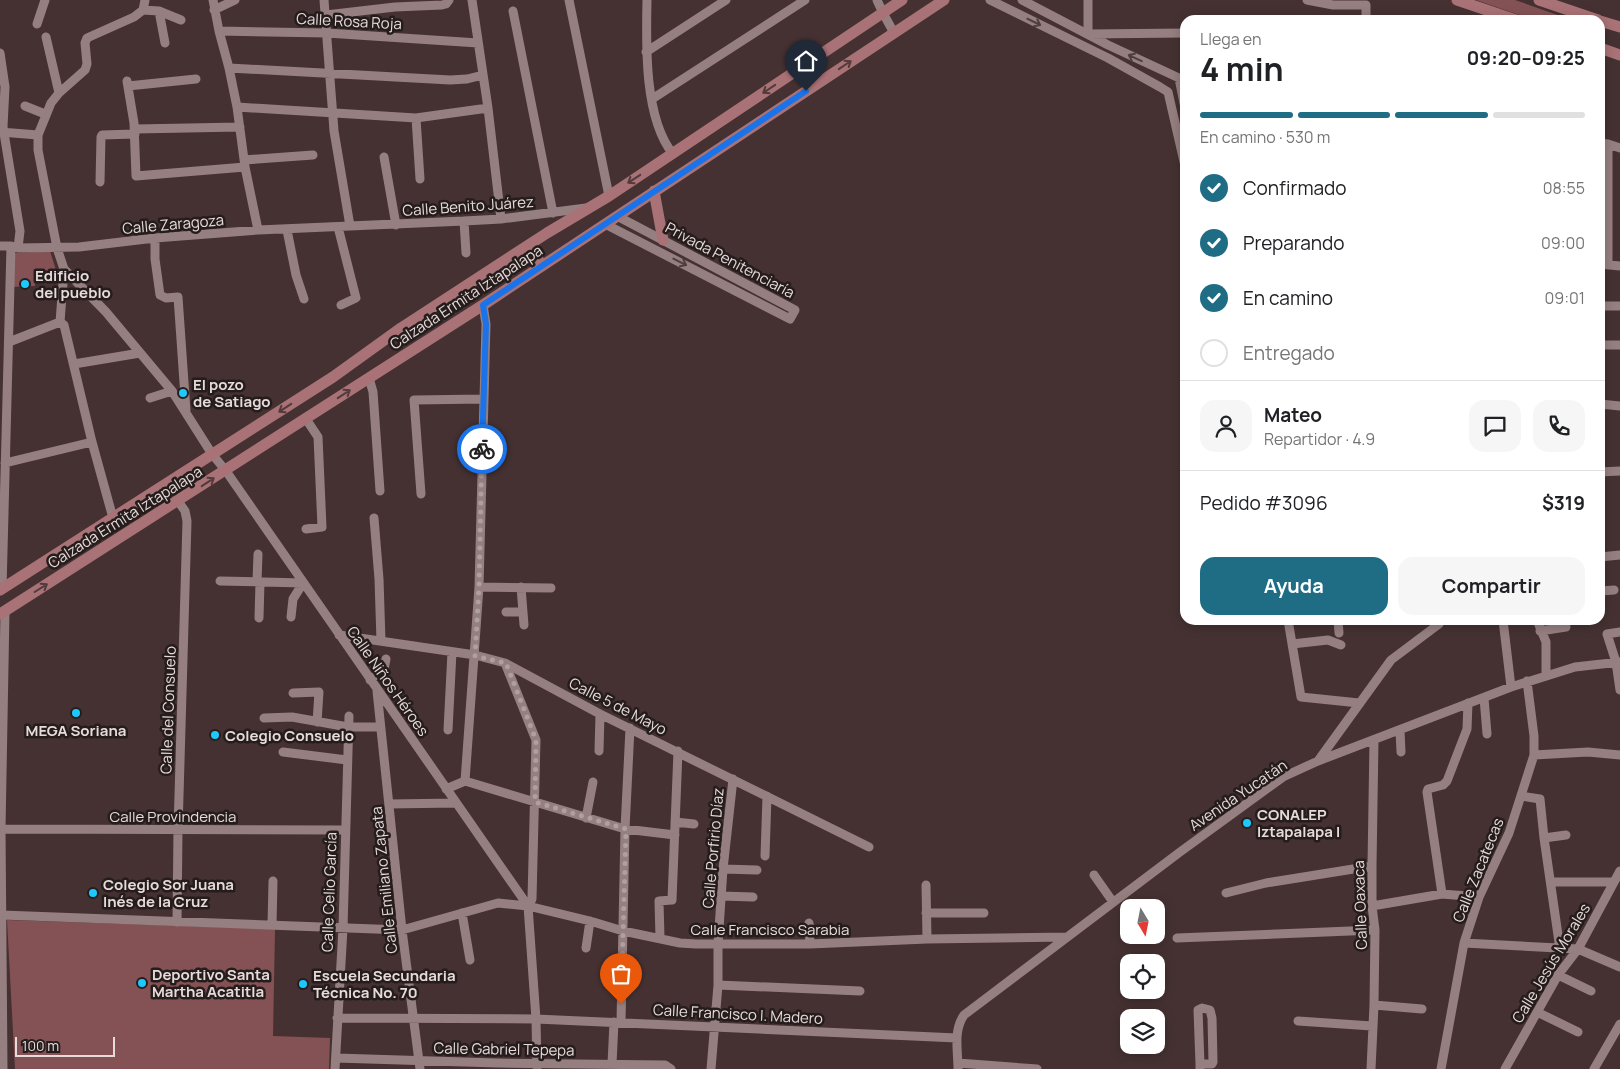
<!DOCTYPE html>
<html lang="es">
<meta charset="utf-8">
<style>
:root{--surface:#fff;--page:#f6f6f6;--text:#202124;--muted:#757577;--line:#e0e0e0;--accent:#1e6d85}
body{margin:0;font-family:Manrope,sans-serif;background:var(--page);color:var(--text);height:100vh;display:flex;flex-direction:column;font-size:19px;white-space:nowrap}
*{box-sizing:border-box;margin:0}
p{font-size:16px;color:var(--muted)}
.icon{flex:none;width:28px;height:28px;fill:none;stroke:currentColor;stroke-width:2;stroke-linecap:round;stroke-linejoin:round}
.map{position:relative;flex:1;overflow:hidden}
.side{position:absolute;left:1180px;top:15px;width:425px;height:610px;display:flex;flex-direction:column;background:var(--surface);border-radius:15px;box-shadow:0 2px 12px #0003}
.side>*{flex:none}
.needle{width:32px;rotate:170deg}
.fabs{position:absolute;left:1120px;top:899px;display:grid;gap:10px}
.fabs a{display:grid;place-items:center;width:45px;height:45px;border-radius:10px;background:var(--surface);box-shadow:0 2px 12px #0003;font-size:25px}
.scale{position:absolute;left:15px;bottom:12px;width:100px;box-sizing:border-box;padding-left:5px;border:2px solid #e7dadb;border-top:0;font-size:14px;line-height:18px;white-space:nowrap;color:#e7dadb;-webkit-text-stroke:4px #251c1c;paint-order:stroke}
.pin{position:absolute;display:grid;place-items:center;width:42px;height:42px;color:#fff;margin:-51px -21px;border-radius:50% 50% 50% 0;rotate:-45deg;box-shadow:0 0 5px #0007}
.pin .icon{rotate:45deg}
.courier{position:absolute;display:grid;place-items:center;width:50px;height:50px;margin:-25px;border:4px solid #1a73e8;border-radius:50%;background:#fff;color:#222;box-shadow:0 1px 6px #0007}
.summary em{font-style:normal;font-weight:700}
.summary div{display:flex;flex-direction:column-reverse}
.summary{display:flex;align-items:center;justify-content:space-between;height:85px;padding:0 20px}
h1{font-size:32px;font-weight:700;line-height:38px}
.bar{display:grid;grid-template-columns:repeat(4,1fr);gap:8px 5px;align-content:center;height:60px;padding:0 20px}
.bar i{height:6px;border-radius:4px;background:var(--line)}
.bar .on{background:var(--accent)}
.bar p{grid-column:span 4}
.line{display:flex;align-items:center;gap:12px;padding:0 20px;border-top:1px solid var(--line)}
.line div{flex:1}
.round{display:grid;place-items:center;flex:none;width:52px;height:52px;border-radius:15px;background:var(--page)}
ol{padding:0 20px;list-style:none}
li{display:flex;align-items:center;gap:15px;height:55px}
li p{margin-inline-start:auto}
li .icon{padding:5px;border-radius:50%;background:var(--accent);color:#fff;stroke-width:4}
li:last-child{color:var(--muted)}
li i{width:28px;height:28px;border:2px solid var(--line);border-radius:50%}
.cta{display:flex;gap:10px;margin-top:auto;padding:10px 20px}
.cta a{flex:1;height:58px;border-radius:15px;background:var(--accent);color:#fff;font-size:20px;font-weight:700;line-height:58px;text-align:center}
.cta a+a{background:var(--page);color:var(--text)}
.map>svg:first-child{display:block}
.green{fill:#845255}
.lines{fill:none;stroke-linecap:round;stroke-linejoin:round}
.minor{stroke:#967f80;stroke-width:9}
.major{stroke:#a97276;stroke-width:11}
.oneway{stroke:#4d3f3f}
.oneway2{stroke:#533a3c}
.done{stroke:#ae9fa0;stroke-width:5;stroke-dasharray:0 9}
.route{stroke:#1a73e8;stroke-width:6}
.poi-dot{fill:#1cc9fc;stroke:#251c1c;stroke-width:2}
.labels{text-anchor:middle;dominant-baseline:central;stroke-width:5;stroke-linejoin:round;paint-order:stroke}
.street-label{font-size:15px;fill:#e7dadb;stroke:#251c1c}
.poi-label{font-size:15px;font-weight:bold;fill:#e7dadb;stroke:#251c1c;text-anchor:start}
</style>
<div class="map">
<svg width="1620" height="1069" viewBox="0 0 1620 1069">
<rect width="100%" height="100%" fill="#453132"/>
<path class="green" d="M1476 0H1515L1572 20H1534Z
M50 251 56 270 34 271 35 286 12 287V255L16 253Z
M7 920 275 929 273 1036 330 1038 329 1069H15Z"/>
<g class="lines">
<path class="minor" d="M145 0 143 10 134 17 87 38 85 43 87 64 85 70 59 93 51 103 38 135V150L57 248 64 269 106 312 172 391 212 454 226 471 528 906
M213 0 219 31 229 68 237 107 245 167 258 230
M324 0 334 131 350 226
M472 0 488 108 501 219
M569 0 609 196
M647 0C646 45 644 118 673 154
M877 0 883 13 894 33
M990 0 1108 58 1160 87 1168 92 1185 166
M1022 0 1108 45 1179 78 1185 108
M1088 0V34L1185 33
M1307 0 1333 5H1366V20
M143 10 159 11 165 43
M214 10 235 0
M159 11 181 20
M513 11 553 213
M326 15 395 7 442 5 446 4 449 0
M37 24 45 0
M219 31 327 33 478 43
M46 37 59 93
M646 52 726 0
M0 53 5 87 3 127 20 231 18 248
M229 68 450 80 467 79 483 75
M127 81 134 123 136 176 245 167
M128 86 196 79
M652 99 805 0
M25 106 45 114
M237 107 416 118 488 108
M416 118 420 179
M135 129 240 127
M0 132 38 135
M1600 143 1608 144 1620 148
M384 157 396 225
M244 160 313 155
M100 182 101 137 102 135 135 134
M464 221 466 253
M605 224 790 319 795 310 617 216
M338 227 356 298 341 305
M287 230 296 275 304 299
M155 238V259L160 295 166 298 178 297 186 411
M0 246H11L18 248 79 247 155 238 258 230 464 221 501 219 586 208
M1600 264 1620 266
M1608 265V144
M64 269 60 322 64 325 92 442 113 518
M1600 306H1620
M9 342 60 322
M1600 345H1620
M74 364 140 353
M369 378 373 392 380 491
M150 398 172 391
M1600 404 1620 406
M306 419 318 437 322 527 306 529
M5 463 92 442
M1600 472 1620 471
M421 494 414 400 483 399
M374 518 379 579 381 641
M1600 557 1620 555
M220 581 303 583
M257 582 258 554
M1600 585 1601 591 1614 590
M479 587 551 588
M521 587 524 625
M2 589 11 246
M506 612H523
M291 617 293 599 303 583
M259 618 260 582
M1288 620 1301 697 1359 703
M1338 620 1339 633
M1503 620 1511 687
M1537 620 1546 642V675
M1540 631 1566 627
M1620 632 1607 634 1616 662 1620 690
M339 635 475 655 505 663 600 714 869 847
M1292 644 1328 640 1341 645
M505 663 536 740 532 899 528 906
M370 680 384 669 386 659
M377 691 402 930 420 1069
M293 693 319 692 317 722
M1484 698 1487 734
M264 718 292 717 348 727H380
M448 730 452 652
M1400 730 1401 752
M599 751 600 714
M283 752 347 760
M1534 755 1588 752 1620 755
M1318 761 1391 660 1439 624 1441 620
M465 781 625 829 675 835
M446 789 465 781 479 587 486 324 483 305
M1521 796 1540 799 1544 838 1560 949
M389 804 456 803
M586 818 593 782
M675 822 694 824
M1 829 345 830
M1544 838 1566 835
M765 856 767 796
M723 869 757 870
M1094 875 1113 902
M1551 882H1613
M926 885 927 939
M1226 893 1266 883 1372 866
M1442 894 1427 792 1428 789 1443 785 1447 781 1467 729 1468 703
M721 896 753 897
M528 906 536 1019 537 1068
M1372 906 1442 894 1479 897
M462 913 470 960
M926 913H984
M2 915 402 930 498 903 528 906 590 921 623 931 680 943 696 944H810L927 939 1067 937
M177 922 178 830 187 521 185 511 178 501
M809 923 810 944
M272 925 273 881
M660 938 659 901 672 900 678 751
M1177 938 1375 930
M1464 943 1578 949 1620 967
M586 948 590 921
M1558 975 1591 991
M718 985 860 991
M1374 1005 1422 1009
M1537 1012 1578 1032
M337 1018 536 1019 957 1038
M1298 1021 1372 1026
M621 1022 625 829 630 728
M336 1058 497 1063 665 1065 671 1069
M958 1063 1037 1069
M612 1064 614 1022
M1200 1064H1212L1213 1062 1212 1018 1210 1010 1202 1008 1198 1010 1200 1064V1069
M3 1069 1 829 5 611
M335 1069 343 928 349 716
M711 1069 718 985V944L723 869 733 779
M958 1069C958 1050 953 1031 964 1015L1180 852 1283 777 1318 761 1511 687 1575 667 1620 662
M1371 1069 1374 1005 1375 930 1372 906V866L1374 740
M1441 1069 1464 943 1479 897 1509 833 1534 755V736L1527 681
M1505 1069 1558 975 1578 949 1620 871
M1594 1069 1620 1024"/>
<path class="major" d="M1457 0 1516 20
M1539 0 1598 20
M1600 21 1620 27
M1600 48 1620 55
M654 191 663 240
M529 245 542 266
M0 590 333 377 401 328 547 233 609 196 902 0
M0 614 483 305 944 0"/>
</g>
<defs><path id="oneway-shaft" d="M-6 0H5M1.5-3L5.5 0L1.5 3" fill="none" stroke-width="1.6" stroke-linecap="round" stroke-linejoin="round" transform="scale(1.25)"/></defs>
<g class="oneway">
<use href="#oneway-shaft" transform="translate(1034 22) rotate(26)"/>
<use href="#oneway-shaft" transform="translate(1135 58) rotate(-155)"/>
<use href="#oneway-shaft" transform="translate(680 262) rotate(27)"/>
</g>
<g class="oneway2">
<use href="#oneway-shaft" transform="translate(845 65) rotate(-34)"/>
<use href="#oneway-shaft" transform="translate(769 89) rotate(146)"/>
<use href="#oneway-shaft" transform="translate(634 179) rotate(147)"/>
<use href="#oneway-shaft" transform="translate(344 394) rotate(-33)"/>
<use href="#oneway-shaft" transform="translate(285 408) rotate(147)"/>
<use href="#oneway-shaft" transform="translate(208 482) rotate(-33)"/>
<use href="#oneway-shaft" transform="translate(41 588) rotate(-32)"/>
</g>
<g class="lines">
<path class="done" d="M482 449 479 587 475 656 506 663 536 740 535 802 626 829 621 1004"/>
<path class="route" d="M482 449 486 324 483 305 806 91"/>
</g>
<g class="poi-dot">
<circle cx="25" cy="284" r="5"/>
<circle cx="183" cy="393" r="5"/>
<circle cx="76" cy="713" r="5"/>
<circle cx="215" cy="735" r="5"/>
<circle cx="1247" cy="823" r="5"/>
<circle cx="93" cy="893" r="5"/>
<circle cx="142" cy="983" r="5"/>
<circle cx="303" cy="984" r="5"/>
</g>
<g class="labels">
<g class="street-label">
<text transform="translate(349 21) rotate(3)">Calle Rosa Roja</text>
<text transform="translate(468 206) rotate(-4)">Calle Benito Juárez</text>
<text transform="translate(173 224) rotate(-5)">Calle Zaragoza</text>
<text transform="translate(730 260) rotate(28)">Privada Penitenciaría</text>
<text transform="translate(466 297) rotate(-33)">Calzada Ermita Iztapalapa</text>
<text transform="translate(125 517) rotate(-32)">Calzada Ermita Iztapalapa</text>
<text transform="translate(388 681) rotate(55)">Calle Niños Héroes</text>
<text transform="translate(618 706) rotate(27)">Calle 5 de Mayo</text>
<text transform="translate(168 710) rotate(-88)">Calle del Consuelo</text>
<text transform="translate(1238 795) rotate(-34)">Avenida Yucatán</text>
<text x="173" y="816">Calle Provindencia</text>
<text transform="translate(713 848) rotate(-85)">Calle Porfirio Díaz</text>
<text transform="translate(1478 870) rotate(-68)">Calle Zacatecas</text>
<text transform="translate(384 880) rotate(-96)">Calle Emiliano Zapata</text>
<text transform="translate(329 892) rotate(-88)">Calle Celio García</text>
<text transform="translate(1360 905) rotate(-92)">Calle Oaxaca</text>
<text x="770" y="929">Calle Francisco Sarabia</text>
<text transform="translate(1551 963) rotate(-59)">Calle Jesús Morales</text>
<text transform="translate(738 1014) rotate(3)">Calle Francisco I. Madero</text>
<text transform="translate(504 1049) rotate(1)">Calle Gabriel Tepepa</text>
</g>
<g class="poi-label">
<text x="35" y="275">Edificio<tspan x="35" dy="17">del pueblo</tspan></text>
<text x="193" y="384">El pozo<tspan x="193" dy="17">de Satiago</tspan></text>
<text x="76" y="730" text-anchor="middle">MEGA Soriana</text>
<text x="225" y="735">Colegio Consuelo</text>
<text x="1257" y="814">CONALEP<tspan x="1257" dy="17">Iztapalapa I</tspan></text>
<text x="103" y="884">Colegio Sor Juana<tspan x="103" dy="17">Inés de la Cruz</tspan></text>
<text x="152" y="974">Deportivo Santa<tspan x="152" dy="17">Martha Acatitla</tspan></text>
<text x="313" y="975">Escuela Secundaria<tspan x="313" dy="17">Técnica No. 70</tspan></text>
</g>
</g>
</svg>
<div class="fabs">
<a><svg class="needle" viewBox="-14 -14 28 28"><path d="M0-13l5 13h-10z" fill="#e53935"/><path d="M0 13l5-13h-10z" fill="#757577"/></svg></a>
<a><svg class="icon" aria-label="locate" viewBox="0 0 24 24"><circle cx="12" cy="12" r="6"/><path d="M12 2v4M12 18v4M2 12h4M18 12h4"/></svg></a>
<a><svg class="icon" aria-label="layers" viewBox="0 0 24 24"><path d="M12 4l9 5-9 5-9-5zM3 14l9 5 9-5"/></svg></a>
</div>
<div class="scale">100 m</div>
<div class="pin" style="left:621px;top:1004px;background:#ea580c"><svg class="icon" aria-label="bag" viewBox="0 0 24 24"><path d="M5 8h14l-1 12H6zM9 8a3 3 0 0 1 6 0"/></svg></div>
<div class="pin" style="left:806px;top:91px;background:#1f2937"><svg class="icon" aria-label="home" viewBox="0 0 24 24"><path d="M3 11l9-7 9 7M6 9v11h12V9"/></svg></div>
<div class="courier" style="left:482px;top:449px"><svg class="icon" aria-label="bike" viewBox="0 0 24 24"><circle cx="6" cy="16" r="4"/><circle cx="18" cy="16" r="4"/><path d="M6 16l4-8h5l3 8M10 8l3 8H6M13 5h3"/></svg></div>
<section class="side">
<div class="summary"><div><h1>4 min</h1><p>Llega en</p></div><em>09:20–09:25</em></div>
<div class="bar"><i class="on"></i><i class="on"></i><i class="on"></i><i></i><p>En camino · 530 m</p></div>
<ol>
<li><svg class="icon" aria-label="check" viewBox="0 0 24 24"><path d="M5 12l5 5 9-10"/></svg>Confirmado<p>08:55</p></li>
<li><svg class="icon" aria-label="check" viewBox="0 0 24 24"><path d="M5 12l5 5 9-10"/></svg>Preparando<p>09:00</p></li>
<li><svg class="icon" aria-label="check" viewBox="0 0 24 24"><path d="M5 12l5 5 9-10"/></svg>En camino<p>09:01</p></li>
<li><i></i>Entregado</li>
</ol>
<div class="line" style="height:90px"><a class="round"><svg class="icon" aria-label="person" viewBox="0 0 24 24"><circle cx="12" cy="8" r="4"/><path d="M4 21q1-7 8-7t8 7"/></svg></a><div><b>Mateo</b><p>Repartidor · 4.9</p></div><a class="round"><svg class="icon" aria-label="chat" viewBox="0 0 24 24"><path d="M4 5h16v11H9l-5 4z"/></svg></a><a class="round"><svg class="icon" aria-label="phone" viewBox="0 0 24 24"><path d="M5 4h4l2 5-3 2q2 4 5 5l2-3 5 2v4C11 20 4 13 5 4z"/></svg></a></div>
<div class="line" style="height:65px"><div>Pedido #3096</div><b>$319</b></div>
<div class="cta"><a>Ayuda</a><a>Compartir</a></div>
</section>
</div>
